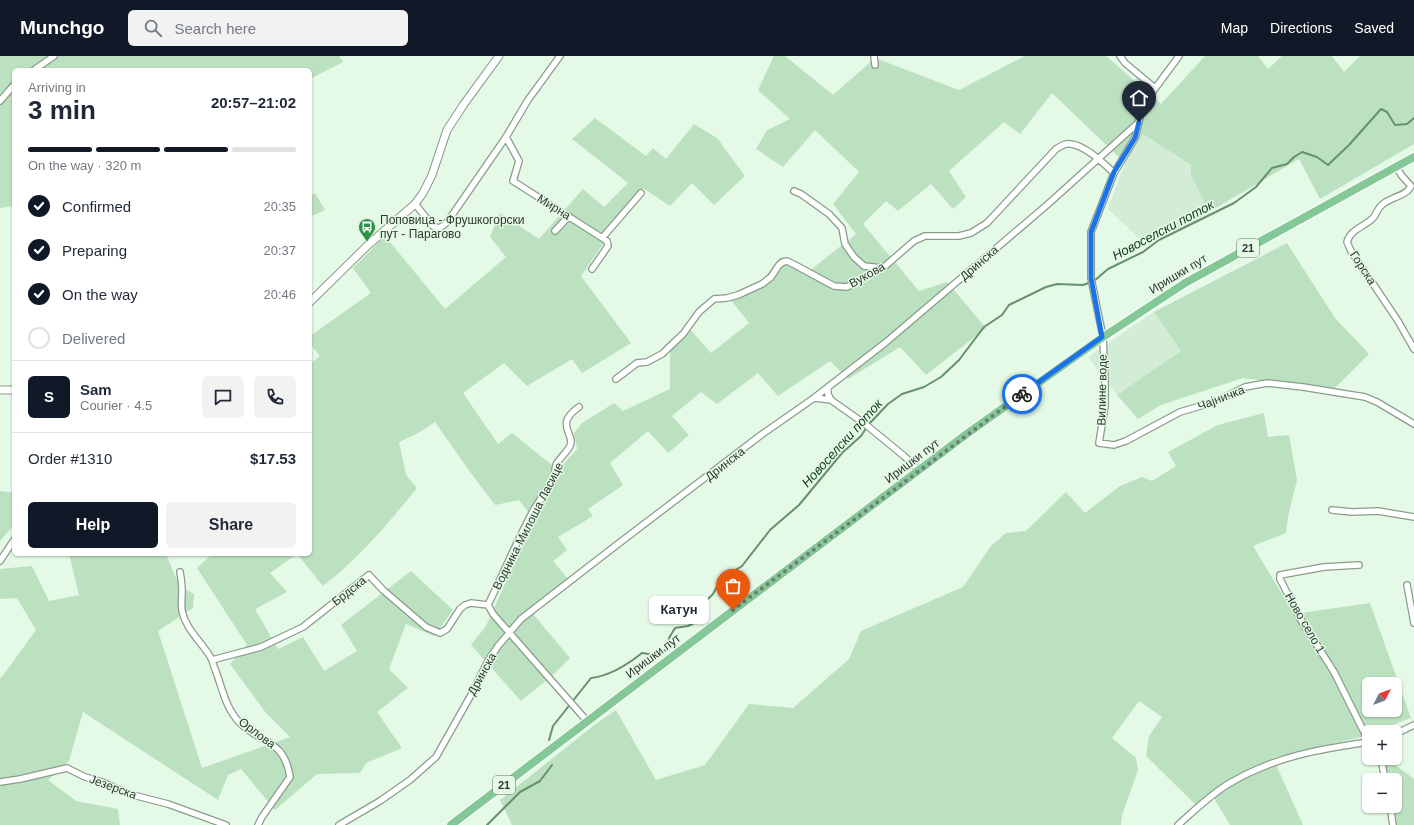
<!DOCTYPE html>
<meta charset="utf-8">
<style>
:root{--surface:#fff;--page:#f2f2f3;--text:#1f2937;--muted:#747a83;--line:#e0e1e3;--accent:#111827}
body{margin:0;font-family:Helvetica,sans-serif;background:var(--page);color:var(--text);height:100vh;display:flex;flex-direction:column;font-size:15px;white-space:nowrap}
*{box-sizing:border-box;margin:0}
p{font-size:13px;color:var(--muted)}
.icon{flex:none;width:22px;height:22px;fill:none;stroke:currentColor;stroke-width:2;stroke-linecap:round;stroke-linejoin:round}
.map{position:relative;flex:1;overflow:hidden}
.sheet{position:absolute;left:12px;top:12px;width:300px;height:488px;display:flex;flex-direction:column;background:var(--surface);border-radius:6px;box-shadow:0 1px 3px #0004}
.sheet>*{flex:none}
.needle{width:26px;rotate:48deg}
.buttons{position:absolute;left:1362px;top:621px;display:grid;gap:8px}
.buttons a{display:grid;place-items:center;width:40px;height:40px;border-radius:6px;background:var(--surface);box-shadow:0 1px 3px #0004;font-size:20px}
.pin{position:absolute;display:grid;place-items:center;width:34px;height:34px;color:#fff;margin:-41px -17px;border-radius:50% 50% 50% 0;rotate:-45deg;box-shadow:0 0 4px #0007}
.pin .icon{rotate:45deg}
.courier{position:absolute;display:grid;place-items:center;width:40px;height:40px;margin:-20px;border:3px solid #1a73e8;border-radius:50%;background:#fff;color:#222;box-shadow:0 1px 5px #0007}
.bubble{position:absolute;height:28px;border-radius:6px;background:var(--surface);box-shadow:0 1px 3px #0004;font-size:13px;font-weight:700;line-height:28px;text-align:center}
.overview em{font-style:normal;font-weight:700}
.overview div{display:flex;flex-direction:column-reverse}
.overview{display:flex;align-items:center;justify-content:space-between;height:68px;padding:0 16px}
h1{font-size:26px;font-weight:700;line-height:30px}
.bar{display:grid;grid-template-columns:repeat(4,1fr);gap:6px 4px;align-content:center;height:48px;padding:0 16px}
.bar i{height:5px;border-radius:3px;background:var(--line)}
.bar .active{background:var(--accent)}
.bar p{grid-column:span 4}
.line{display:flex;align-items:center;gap:10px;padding:0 16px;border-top:1px solid var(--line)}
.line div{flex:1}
.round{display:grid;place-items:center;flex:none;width:42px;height:42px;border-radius:6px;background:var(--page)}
ol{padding:0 16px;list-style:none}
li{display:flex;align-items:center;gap:12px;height:44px}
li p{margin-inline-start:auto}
li .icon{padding:4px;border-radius:50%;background:var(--accent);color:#fff;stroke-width:4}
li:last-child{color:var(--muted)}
li i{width:22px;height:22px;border:2px solid var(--line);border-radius:50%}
.action{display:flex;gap:8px;margin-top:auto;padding:8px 16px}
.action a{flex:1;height:46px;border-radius:6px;background:var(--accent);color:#fff;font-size:16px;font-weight:700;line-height:46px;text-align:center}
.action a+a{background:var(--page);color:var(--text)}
header{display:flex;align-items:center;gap:24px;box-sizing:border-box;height:56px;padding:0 20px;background:var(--accent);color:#fff}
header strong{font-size:19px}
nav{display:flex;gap:22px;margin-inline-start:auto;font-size:14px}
.search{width:280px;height:36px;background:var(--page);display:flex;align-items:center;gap:10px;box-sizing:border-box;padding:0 14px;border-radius:6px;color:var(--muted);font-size:15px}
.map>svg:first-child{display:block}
.built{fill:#d2ecd5}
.green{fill:#bce1c0;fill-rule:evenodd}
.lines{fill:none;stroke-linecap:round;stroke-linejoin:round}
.stream{stroke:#66916c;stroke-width:2}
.minor-casing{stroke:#899d8b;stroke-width:8}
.tertiary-casing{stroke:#899d8b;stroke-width:9}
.primary-casing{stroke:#fff;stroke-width:10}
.minor{stroke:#fff;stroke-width:5.5}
.tertiary{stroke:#fff;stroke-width:7}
.primary{stroke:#83c896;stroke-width:8}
.done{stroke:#6f7c70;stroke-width:4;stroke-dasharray:0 7.2}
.route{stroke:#1a73e8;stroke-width:5}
.labels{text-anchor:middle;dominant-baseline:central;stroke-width:3;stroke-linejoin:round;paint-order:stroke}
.shield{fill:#e4f9e6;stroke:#667267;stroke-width:1}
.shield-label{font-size:11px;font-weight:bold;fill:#303831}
.street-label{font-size:12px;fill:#303831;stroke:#e4f9e6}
.poi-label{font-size:12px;fill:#303831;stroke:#e4f9e6;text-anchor:start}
.water-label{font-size:13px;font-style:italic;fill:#0c3818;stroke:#e4f9e6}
</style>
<header>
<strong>Munchgo</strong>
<div class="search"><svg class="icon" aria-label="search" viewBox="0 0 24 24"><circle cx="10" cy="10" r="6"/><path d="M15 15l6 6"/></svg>Search here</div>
<nav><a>Map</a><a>Directions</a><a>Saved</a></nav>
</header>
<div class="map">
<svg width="1414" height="769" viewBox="0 0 1414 769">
<rect width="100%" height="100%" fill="#e4f9e6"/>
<path class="built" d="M1143 78 1191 109V119L1209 156 1185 171 1139 182 1108 153 1125 107Z
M1154 256 1181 295 1117 339 1088 301Z"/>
<path class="green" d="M0 0H339L343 6 310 23V14H14V150L0 152Z
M774 0H785L833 39 875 2 959 34 1025 0H1106L1161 48 1205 0H1258L1268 13 1282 0H1332L1344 16 1360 0H1414V88L1320 143 1299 103 1209 156 1191 119V109L1143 78 1125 107 1052 37 1020 78 1004 66 949 115 966 141 953 153 931 128 898 155 886 145 863 168 919 235 947 226 986 272 926 319 900 291 848 323 830 305 778 340 758 317 717 348 701 336 672 360 689 379 668 397 648 375 610 407 623 429 588 453 593 460 558 481 567 494 553 505 572 528 533 558 570 602 554 618 521 645 471 589 486 570 534 464 519 444 495 449 470 416 435 366 420 376 399 386 406 419 417 432C388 468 359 502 323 530L297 498 270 517 287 536 255 553 278 593 303 581 324 615 357 595 341 569 411 515 453 554 434 580 406 568 389 613 408 632 377 656 402 692 366 707 360 717 317 718 275 754 241 713 228 719 218 744 83 656 69 705 48 724 76 745 118 753 120 769H0V622L4 618 36 574 17 542 0 543V513L32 510 49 545 79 539 69 498H166L179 529 194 538 193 552 158 575 202 712 290 681 266 657 230 608 247 589 197 512 212 498H310V308L320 300 310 288V280L371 237 353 212 385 180 445 253 506 201 490 181 500 157 539 183 583 133 604 151 628 127 572 83 595 62 646 100 653 92 666 103 694 68 717 82 745 120 714 149 692 127 670 150 643 132 602 177 608 181 581 220 631 287 582 317 572 303 527 330 504 307 463 337 498 388 512 377 558 414 577 393 574 377 582 367 614 347 623 355 670 333V294L690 273 711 297 749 267 727 239 761 226 780 201 808 216 856 178 833 148 859 116 815 74 783 111 756 93 767 74 790 63 758 34Z
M315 137 325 154 310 161V140Z
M1287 187 1335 262 1369 298 1334 333 1243 322 1161 349 1138 363 1117 339 1181 295 1154 256Z
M1264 357 1268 381 1289 379 1297 424 1288 461 1286 477 1253 490 1294 558 1370 547 1411 662 1374 676H1369V678L1361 681 1273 702 1303 769H1230L1211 737 1196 749 1146 700 1149 680 1162 661 1139 645 1112 682 1136 702 1138 714 1122 759 1121 769H512L500 744 593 670 616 654 656 724 705 709 749 648 793 652 849 603 861 575 963 531 991 490 1006 477 1026 475 1066 436 1085 457 1120 430 1142 421 1152 425 1176 410 1168 396 1218 369ZM1369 628H1395V654H1369Z
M0 435 14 437V469L0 485Z
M1386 702 1414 723V769H1392L1388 750H1395V724H1382L1377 706Z"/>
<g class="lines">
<path class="stream" d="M549 684 553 670 591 622C610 620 627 609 642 597L655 599 668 593 669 582 675 572 688 570 694 567 691 558 696 547 707 544 713 538 721 523 742 510 770 474 799 449 842 397 861 380 869 368 888 348 902 338 924 331 941 321 959 304 984 271 1002 259 1009 249 1046 231 1057 228 1083 229 1094 225 1108 213 1143 196 1159 184 1234 147 1256 131 1272 112 1287 108 1294 101 1302 96 1317 101 1328 109 1349 89 1381 53 1387 56 1395 69 1407 68 1414 62
M487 769 520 736 540 725 552 709"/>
<g class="minor-casing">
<path id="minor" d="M874 0 875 9
M1120 0 1125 7 1155 32
M1179 0 1148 42 1142 53 1135 82 1114 117 1091 176V222L1103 281 1105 328V350L1099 387 1114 389 1126 385 1180 356 1214 346 1245 331 1267 327 1303 331 1365 341 1377 346 1414 368
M34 14 54 0
M0 45 14 29
M506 81 519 105 513 125 607 185 608 190 592 213
M1396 111 1402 120 1411 130C1407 140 1391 141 1383 148 1377 152 1377 159 1372 163 1363 171 1350 174 1347 186L1351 195 1398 265 1414 293
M794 135 801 138 829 158 842 172 845 188 854 201 864 210 882 212
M415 148 433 170C440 174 443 170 448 165L506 81 528 44 560 0
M555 175 569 160
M603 181 641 137
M616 323 637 307 647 306 662 298 683 278 699 256 714 243 727 242 738 239 762 228 771 221 779 209 783 206 787 205 795 209 834 230 847 231 884 211 914 185 925 180H959L971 177 987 167 1056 93C1061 90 1065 87 1071 88 1086 90 1103 107 1114 117
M828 331V338L831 344 865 368 904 400 919 414
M815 342 831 344
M1332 454 1352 456 1378 455 1414 461
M0 505 14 484
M1359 509 1324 511 1280 519V523L1301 564 1334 616 1369 686
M180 516C181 522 182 528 182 534 182 541 181 549 182 555 186 574 202 586 211 602 213 605 213 609 215 613 222 631 225 651 239 666 261 689 284 682 290 721L262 761 258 769
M1407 529 1414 567
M488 549C503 518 517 485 533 455 539 444 547 435 553 424 556 419 554 411 557 407 561 401 567 396 570 390 576 378 553 369 579 351
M488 549 493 558 587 665
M212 604 261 591 303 571 369 519 383 534 426 571 440 577 447 573 460 553 465 549 471 547 488 549
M1395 678 1414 669
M1381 702 1385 724
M0 726 20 723 67 712 85 721 102 726 129 738 168 748 226 769
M1390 750 1393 769
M339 769 380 745 410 724 436 701 471 639 488 605 498 590 521 563 614 491 761 379 814 342 885 287 1047 149 1139 66
M1178 769C1195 754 1211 738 1230 727 1274 701 1319 693 1369 686"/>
</g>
<g class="tertiary-casing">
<path id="tertiary" d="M310 246 368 189 415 148 423 137 432 119 447 74 464 48 499 0
M0 334H14"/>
</g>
<g class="primary-casing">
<path id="primary" d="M451 769 743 547 968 377 1103 281 1185 227 1414 101"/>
</g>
<use href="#minor" class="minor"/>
<use href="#tertiary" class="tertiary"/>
<use href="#primary" class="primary"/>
</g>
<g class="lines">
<path class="done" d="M733 554 1022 338"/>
<path class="route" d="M1022 338 1102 281 1091 222V176L1114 116 1135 82 1139 66"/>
</g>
<defs>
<g id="bus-pin" transform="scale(0.9)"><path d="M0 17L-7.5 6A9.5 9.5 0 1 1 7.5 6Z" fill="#2c9147" stroke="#e4f9e6"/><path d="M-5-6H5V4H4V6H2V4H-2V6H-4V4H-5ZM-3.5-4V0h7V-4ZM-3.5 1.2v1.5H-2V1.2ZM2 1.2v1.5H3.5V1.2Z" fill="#fff"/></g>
</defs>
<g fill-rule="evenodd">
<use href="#bus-pin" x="367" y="171"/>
</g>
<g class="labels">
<g class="shield">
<rect x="1237" y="183" width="22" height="18" rx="3"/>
<rect x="493" y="720" width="22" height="18" rx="3"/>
</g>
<g class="shield-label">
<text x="1248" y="192">21</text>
<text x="504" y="729">21</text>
</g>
<g class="street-label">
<text transform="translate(554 151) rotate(32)">Мирна</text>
<text transform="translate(979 207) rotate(-41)">Дринска</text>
<text transform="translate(1363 212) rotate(57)">Горска</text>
<text transform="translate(1178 218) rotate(-31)">Иришки пут</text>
<text transform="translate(867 219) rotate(-29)">Вукова</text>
<text transform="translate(1102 334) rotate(-89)">Вилине воде</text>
<text transform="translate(1221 342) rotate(-21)">Чајничка</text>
<text transform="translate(912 405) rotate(-37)">Иришки пут</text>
<text transform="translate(725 408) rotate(-38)">Дринска</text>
<text transform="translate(528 470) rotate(-63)">Водника Милоша Ласице</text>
<text transform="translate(349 535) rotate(-38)">Брдска</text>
<text transform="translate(1305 567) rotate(60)">Ново село 1</text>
<text transform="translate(653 600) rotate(-37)">Иришки пут</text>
<text transform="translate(482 618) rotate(-61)">Дринска</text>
<text transform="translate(257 677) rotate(37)">Орлова</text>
<text transform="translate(113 731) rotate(20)">Језерска</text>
</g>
<g class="poi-label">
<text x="380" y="164">Поповица - Фрушкогорски<tspan x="380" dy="14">пут - Парагово</tspan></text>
</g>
<g class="water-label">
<text transform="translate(1163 174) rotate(-28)">Новоселски поток</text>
<text transform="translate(842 387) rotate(-48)">Новоселски поток</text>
</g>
</g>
</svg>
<div class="buttons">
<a><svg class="needle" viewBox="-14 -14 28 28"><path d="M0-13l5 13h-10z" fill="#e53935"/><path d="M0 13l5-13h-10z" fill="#747a83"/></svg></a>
<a>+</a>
<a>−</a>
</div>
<div class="pin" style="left:733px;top:554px;background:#ea580c"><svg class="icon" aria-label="bag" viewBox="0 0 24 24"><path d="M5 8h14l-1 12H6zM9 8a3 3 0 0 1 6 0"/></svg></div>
<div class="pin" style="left:1139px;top:66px;background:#1f2937"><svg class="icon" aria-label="home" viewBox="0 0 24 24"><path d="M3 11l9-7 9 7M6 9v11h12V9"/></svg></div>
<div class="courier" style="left:1022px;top:338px"><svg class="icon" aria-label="bike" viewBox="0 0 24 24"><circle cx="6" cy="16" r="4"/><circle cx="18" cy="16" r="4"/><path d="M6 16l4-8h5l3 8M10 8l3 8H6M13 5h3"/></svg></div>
<div class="bubble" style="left:649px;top:540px;width:60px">Катун</div>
<section class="sheet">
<div class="overview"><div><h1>3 min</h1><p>Arriving in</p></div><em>20:57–21:02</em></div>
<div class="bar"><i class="active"></i><i class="active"></i><i class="active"></i><i></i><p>On the way · 320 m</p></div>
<ol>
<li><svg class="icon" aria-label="check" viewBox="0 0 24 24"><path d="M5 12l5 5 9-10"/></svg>Confirmed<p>20:35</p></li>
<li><svg class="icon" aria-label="check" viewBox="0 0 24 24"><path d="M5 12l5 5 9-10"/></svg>Preparing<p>20:37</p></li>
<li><svg class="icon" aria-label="check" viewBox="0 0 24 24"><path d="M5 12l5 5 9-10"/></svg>On the way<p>20:46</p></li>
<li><i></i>Delivered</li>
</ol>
<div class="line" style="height:72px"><b class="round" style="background:var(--accent);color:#fff">S</b><div><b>Sam</b><p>Courier · 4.5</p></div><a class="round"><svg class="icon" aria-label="chat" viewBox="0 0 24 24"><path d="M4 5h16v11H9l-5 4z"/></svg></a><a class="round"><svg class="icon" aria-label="phone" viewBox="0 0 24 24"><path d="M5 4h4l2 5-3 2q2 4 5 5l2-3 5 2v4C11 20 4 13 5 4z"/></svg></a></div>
<div class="line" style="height:52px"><div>Order #1310</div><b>$17.53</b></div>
<div class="action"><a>Help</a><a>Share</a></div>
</section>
</div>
